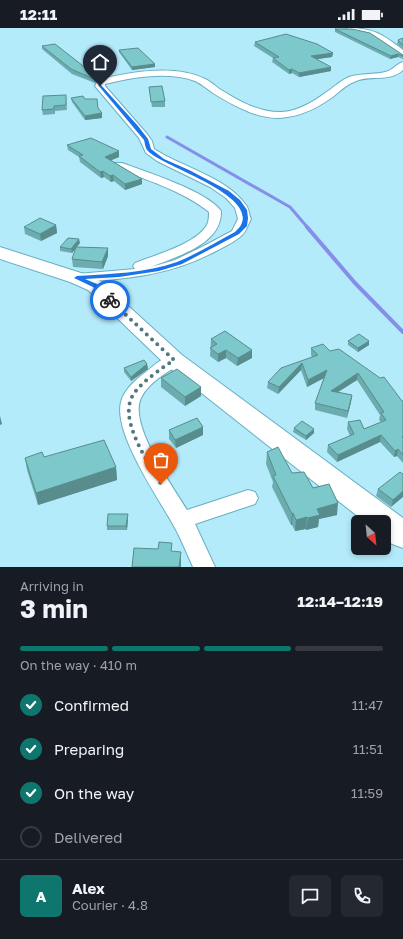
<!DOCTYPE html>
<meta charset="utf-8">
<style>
:root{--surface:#171b24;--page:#242831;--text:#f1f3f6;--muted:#9ea1a6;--line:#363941;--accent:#0f766e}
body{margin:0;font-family:"Golos Text",sans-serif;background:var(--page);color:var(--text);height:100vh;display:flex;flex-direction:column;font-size:15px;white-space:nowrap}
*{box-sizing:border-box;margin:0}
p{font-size:13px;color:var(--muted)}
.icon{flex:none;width:22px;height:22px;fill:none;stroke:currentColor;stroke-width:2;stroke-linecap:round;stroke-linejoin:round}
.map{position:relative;height:539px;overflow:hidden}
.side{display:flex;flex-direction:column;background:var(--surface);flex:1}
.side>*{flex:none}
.needle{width:26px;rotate:153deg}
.tools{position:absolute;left:351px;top:487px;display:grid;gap:8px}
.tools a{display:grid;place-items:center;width:40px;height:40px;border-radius:6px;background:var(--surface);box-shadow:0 2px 6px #0003;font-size:20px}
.pin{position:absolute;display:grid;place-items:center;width:34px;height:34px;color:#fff;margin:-41px -17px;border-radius:50% 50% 50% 0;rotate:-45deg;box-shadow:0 0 4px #0007}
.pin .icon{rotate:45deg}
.courier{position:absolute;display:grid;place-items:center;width:40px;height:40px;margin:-20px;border:3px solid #1a73e8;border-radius:50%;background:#fff;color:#222;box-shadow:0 1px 5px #0007}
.summary em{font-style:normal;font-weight:700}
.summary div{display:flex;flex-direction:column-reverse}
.summary{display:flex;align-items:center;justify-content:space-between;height:68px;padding:0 20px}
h1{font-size:26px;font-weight:700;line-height:30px}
.bar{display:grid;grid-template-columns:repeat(4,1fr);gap:6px 4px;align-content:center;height:48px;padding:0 20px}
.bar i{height:5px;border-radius:3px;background:var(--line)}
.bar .active{background:var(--accent)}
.bar p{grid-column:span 4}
.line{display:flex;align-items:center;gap:10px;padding:0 20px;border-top:1px solid var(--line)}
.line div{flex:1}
.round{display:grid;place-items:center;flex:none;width:42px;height:42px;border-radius:6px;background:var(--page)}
ol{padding:0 20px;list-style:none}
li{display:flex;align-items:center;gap:12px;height:44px}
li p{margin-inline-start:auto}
li .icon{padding:4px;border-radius:50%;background:var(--accent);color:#fff;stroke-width:4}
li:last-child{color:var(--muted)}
li i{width:22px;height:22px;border:2px solid var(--line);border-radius:50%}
.status{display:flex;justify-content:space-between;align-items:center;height:28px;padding:0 20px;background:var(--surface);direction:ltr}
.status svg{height:11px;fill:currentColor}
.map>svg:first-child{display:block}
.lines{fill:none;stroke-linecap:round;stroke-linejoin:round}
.stream-far1{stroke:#858fea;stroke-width:3}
.stream{stroke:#858fea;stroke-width:4}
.street-casing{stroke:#69aec1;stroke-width:2}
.secondary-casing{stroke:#69aec1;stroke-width:2}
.street{fill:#fff;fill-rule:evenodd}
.secondary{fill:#fff;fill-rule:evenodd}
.wall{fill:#6cacae}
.shaded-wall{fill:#588c8d}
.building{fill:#7dc8ca;stroke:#588c8d}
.route{fill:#1a73e8}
.done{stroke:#517781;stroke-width:4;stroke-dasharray:0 7.2}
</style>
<div class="status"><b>12:11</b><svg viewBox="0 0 49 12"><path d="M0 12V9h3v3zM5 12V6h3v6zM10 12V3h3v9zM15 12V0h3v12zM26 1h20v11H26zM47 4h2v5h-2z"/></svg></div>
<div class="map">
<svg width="403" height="539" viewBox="0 0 403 539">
<rect width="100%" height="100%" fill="#b4ebfb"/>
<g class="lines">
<path class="stream-far1" d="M167 109 290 179 308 200"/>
<path class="stream" d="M307 199 355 255 403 304"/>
<g class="street-casing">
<path id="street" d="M347 0C374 0 382 6 403 22V29L370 7 348 2Z
M403 34V42C389 55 369 46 354 54 346 57 340 63 334 68 320 78 305 87 287 89 262 94 234 78 213 65 207 61 202 56 195 53 168 43 133 49 105 56V58L147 106 152 113 154 121C182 139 226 149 246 177 249 181 249 187 251 191 248 196 246 204 242 207 236 213 226 218 218 222 172 247 129 251 77 254L72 253 70 250 72 247 77 246 135 241 133 238 135 235C155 227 196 216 207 197 209 193 209 188 209 184 182 162 145 152 114 139L112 137 114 135H122C146 144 207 163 221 183 222 217 177 228 151 239L175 232 204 218 232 203 238 191 235 180 226 170 210 159 157 133 146 125 139 110 95 58 98 52C128 44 176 36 205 51 210 53 214 57 218 60 237 72 259 85 282 84 300 83 317 71 331 61 336 57 342 52 349 49 360 45 373 47 385 44 392 43 396 36 403 34Z
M174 327 180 328 182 332 180 336C166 345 148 355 141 370 128 396 173 459 187 482L248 462 255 464 258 470 255 476 195 496 215 539H193C187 526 182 513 175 500 160 472 113 406 121 374 124 362 136 351 146 344 154 337 163 329 174 327Z"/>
</g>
<g class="secondary-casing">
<path id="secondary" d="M0 219 84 246 102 254 182 327 403 490V520L392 516 384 509V494H365L166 337 88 262 70 254 0 231Z"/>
</g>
<use href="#street" class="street"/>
<use href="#secondary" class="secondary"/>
</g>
<path class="wall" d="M335 1 403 27V31L398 29 390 31 335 4Z
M403 10V21L397 16 398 12Z
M255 14 333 25 332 29 317 31 331 43 299 49 292 45 289 46 272 34 273 30 254 18Z
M42 18 96 48V52L95 55 72 46 42 21Z
M119 22 155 36V39L132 42 119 24Z
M149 59 165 73V79H152Z
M66 67 67 82 55 83V86L43 87 42 82Z
M71 70 85 71 98 80 102 90 85 92 72 74Z
M67 117 119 129 110 132 142 151V156L125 162 114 153 111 154 104 149 101 150 80 134 79 129 68 122Z
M56 197 57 205 41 213 25 206 24 199Z
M80 215 72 225 60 223V219Z
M108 228 103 241 73 239 72 231Z
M211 311 252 330 237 338 226 330 218 334 210 328Z
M348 313 369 317 358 324 348 317Z
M311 320 330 323 402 373H403V435L397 428 394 429 380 414 337 434 327 424 328 417 350 408 347 401 348 394 364 401 381 394 379 392 380 387 357 352 338 364 352 367 351 374 347 390 315 382V375L324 350 307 359 301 342 278 366 267 360 268 354 312 329 311 327Z
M147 336 148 341 131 353 124 344V340Z
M161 350 201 368 185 378 161 359Z
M294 400 314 405 306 412 293 404Z
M169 402 203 407 176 420 169 411Z
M267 424 292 445 313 460 337 487 319 491 318 499 306 502V501L295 503 292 497H291L272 459 273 454 266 436Z
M44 429 116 439 117 452 38 477 27 442 25 430Z
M403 446 391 479 376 468 378 461Z
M128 491 127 502H107V498Z"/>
<path class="shaded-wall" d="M333 25 332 29 311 32V28Z
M398 26V29L390 31 391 28Z
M155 36V39L132 42V39Z
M331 39V43L299 49V45Z
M292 41V45L289 46V42Z
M96 48V52L95 55 94 51Z
M102 85V90L85 92V88Z
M119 123V129L105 135V129Z
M103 143 104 149 101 150 100 144Z
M113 147 114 153 111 154 110 148Z
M142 151V156L125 162V156Z
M56 197 57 205 41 213 40 206Z
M79 211 80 215 72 225 71 221Z
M108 220V228L103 241 102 234Z
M369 313V317L358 324V320Z
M226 322V330L218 334V326Z
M252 322V330L237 338 238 330Z
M302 335 301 342 278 366 279 359Z
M147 336 148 341 131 353V349Z
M327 342 326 349 307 359 308 352Z
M358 345 357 352 330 369 331 363Z
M201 359V368L185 378V369Z
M352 367 351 374 347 390 348 383Z
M0 388 2 396 0 397Z
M203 399V407L176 420 175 412Z
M314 401V405L306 412V408Z
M381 407 380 414 337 434 338 427Z
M398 421 397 428 394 429 395 423Z
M116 439 117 452 38 477 36 465Z
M403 463V469L391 479 393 472Z
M338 475 337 487 319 491 318 499 306 502 308 490 317 481Z
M293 485 292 497H291L292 486Z
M128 486V491L127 502 126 498Z
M307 489 306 501 295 503 296 492Z
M181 524V539H179Z"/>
<path class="building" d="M335 1H352L370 5 403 27V28L398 26 391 28Z
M286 6 317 16 333 25 311 28 331 39 299 45 292 41 289 42 273 30 279 29 255 14Z
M403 10V17L398 12Z
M55 16 96 48 94 51 71 41 42 18Z
M138 20 155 36 132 39 119 22Z
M162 58 165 73 151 74 149 59Z
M66 67V77L54 78V81L42 82 43 68Z
M83 68 85 71H97L98 80 102 85 85 88 71 70Z
M91 110 119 123 105 129 142 151 125 156 113 147 110 148 103 143 100 144 79 128 83 127 67 117Z
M40 190 56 197 40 206 24 199Z
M68 210 79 211 71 221 60 219Z
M76 219 108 220 102 234 72 231Z
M225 303 252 322 238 330 226 322 218 326 210 320 217 316 211 311Z
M359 306 369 313 358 320 348 313Z
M323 316 330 323 339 321 380 350 384 349 402 373H403V408L402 409 403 410V427L398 421 395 423 381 407 338 427 328 417 354 406 348 394 360 392 364 401 386 392 381 385 384 384 358 345 331 363 352 367 348 383 315 375 327 342 308 352 302 335 279 359 268 354 281 340 318 327 311 320Z
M144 332 147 336 131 349 124 340Z
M177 341 201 359 185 369 161 350Z
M197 390 203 399 175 412 169 402Z
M302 393 314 401 306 408 294 400Z
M104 412 116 439 36 465 25 430 42 424 44 429Z
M278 419 292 445 304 444 313 460 329 456 338 475 317 481 320 487 308 490 307 489 296 492 293 485 292 486 273 448 276 447 267 424Z
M400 444 403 446V463L393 472 378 461Z
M108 486H128L126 498H107Z
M159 514 172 515 171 523 181 524 179 539H132L134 520 158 521Z"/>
<path class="route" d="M98 57H101L138 98 148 111 151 121 164 131 189 142 229 163 240 172 247 182 248 190 247 198 239 206 182 236 159 243 119 249 85 251 97 256 113 271V274H110L93 259 74 250 77 248C110 246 146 245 177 234 197 226 216 214 235 204 237 202 240 199 241 197 257 166 163 139 148 123 145 120 145 115 144 112Z"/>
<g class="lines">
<path class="done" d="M110 272 174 332C161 341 134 358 130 374 123 398 149 436 161 456"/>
</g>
</svg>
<div class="tools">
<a><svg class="needle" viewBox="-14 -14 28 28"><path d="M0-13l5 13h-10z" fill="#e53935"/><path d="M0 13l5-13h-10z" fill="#9ea1a6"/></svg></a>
</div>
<div class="pin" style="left:161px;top:456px;background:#ea580c"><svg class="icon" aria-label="bag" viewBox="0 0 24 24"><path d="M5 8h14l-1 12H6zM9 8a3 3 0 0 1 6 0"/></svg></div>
<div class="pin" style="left:100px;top:58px;background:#1f2937"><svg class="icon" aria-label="home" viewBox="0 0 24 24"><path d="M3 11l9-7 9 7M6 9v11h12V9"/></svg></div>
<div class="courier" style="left:110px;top:272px"><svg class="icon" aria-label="bike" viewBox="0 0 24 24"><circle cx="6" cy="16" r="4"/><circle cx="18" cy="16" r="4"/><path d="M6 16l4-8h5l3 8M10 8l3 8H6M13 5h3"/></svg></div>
</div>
<section class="side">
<div class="summary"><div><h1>3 min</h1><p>Arriving in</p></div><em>12:14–12:19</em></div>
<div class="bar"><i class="active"></i><i class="active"></i><i class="active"></i><i></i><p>On the way · 410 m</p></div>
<ol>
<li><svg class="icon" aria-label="check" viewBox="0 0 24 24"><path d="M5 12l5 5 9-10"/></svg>Confirmed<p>11:47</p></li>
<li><svg class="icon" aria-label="check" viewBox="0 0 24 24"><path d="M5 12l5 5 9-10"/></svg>Preparing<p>11:51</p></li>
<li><svg class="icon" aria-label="check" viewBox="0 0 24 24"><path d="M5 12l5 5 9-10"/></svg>On the way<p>11:59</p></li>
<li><i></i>Delivered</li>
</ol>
<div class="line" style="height:72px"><b class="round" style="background:var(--accent);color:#fff">A</b><div><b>Alex</b><p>Courier · 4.8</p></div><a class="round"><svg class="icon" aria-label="chat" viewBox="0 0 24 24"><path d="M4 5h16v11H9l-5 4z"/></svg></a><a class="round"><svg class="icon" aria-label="phone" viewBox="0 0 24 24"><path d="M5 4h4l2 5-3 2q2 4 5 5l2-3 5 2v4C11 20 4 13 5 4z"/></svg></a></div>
</section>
